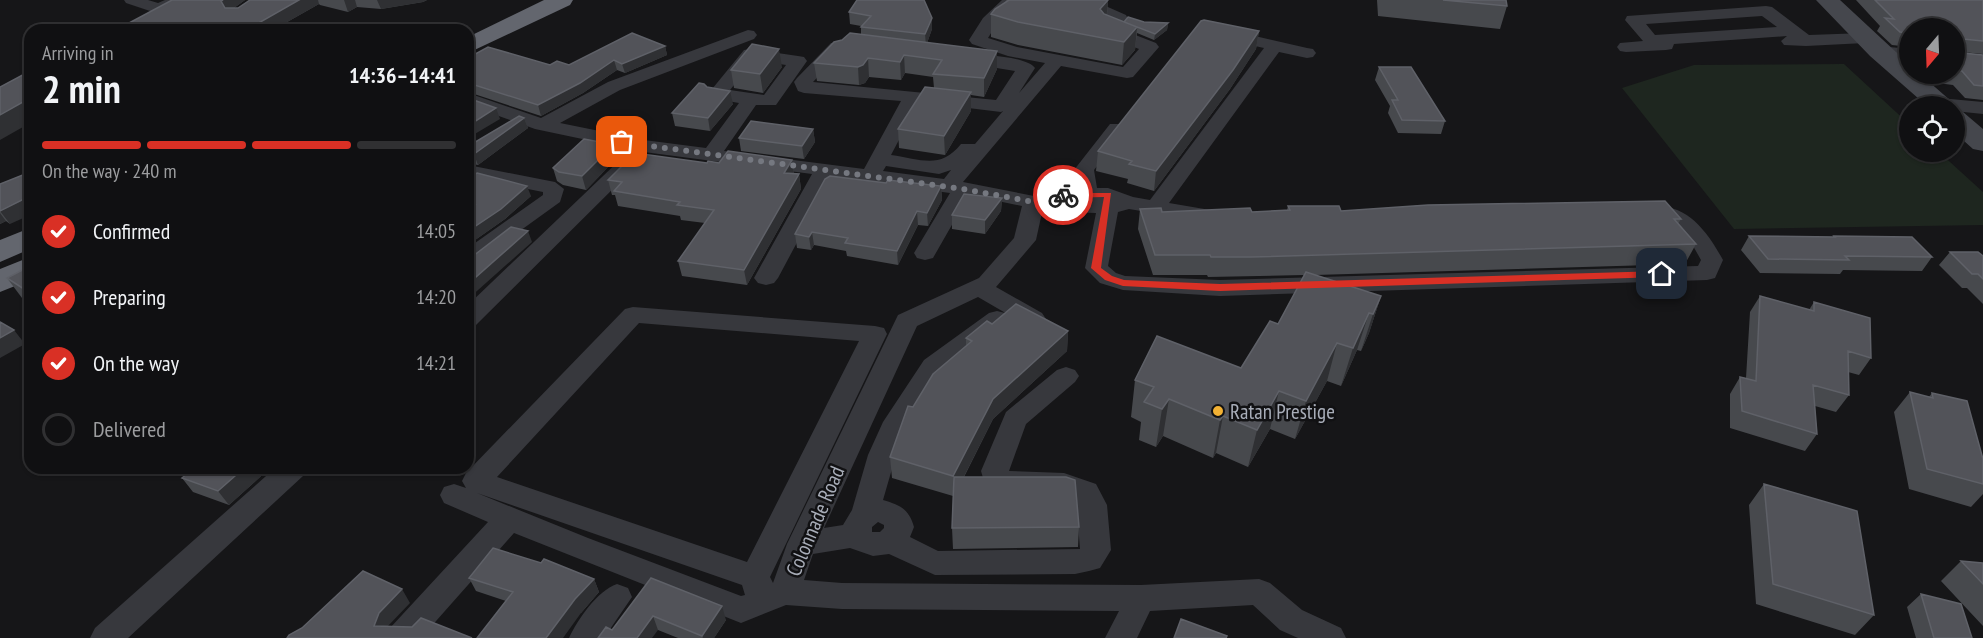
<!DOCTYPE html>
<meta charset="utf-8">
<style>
:root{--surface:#101012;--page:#1e1e20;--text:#f1f3f6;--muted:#9c9d9f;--line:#303032;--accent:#d93025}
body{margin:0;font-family:"PT Sans Narrow",sans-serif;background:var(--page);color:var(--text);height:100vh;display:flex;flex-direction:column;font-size:22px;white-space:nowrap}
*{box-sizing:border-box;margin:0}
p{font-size:20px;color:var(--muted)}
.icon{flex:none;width:33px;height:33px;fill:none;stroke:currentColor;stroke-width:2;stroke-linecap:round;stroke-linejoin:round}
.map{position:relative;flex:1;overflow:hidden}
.details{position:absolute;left:24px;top:24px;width:450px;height:450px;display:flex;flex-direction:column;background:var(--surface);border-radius:18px;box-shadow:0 2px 4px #0004,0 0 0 2px var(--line)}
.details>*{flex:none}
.needle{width:39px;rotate:199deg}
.tools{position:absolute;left:1899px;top:18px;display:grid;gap:12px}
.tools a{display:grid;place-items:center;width:66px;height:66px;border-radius:50%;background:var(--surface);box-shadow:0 2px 4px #0004,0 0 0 2px var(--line);font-size:30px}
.pin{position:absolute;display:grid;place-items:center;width:51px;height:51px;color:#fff;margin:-26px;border-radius:12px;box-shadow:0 3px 9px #0006}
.courier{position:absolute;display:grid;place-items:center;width:60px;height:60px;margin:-30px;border:4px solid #d93025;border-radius:50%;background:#fff;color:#222;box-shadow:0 2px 8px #0007}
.headline em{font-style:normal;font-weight:800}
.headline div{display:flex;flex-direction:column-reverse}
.headline{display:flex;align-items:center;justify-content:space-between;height:102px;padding:0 18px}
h1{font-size:39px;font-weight:800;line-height:45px}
.bar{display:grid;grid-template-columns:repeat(4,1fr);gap:9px 6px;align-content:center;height:72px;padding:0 18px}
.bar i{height:8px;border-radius:4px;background:var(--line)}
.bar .current{background:var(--accent)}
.bar p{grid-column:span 4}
ol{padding:0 18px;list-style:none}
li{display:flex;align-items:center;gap:18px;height:66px}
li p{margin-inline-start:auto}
li .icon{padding:6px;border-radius:50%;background:var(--accent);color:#fff;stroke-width:4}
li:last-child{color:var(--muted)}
li i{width:33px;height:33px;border:3px solid var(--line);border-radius:50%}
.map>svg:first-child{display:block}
.green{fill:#1e261f}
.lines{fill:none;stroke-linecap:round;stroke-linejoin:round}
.street{fill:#37383d;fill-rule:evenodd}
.secondary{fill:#45474d;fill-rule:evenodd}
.highway{fill:#63666e;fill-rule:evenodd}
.wall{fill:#47494d}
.shaded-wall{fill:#2f3033}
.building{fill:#525359;stroke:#5f6168;stroke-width:1.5}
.route{fill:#d93025}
.done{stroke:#757880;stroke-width:6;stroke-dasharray:0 10.8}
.poi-dot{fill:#f2b134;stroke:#111113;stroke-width:2}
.labels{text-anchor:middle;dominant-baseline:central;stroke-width:5;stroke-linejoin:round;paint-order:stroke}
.poi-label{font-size:21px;fill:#a8adb8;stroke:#111113;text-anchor:start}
.street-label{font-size:21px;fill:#a8adb8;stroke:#111113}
</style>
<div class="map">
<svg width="1983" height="638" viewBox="0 0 1983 638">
<rect width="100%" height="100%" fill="#161618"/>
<path class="green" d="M1844 64 1909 124 1910 152H1939L1983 192V225L1734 229 1622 88 1694 65Z"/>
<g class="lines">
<path class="street" d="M124 0H148L158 3 165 0H186L184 3 159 14 126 3Z
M1002 0H1019L996 25 988 38 1017 47 1123 67 1139 49 1104 35 1101 31 1110 21 1086 9 1084 6 1087 0H1103L1101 4 1126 15 1128 19 1120 29 1156 43 1159 47 1133 77 1127 78 1061 66 963 182 1034 196 1050 195 1076 188 1074 170 1110 124H1124L1127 128 1094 170 1097 188H1108L1133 197 1150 200 1264 48 1219 38 1216 34 1219 30 1225 29 1307 48 1313 49 1316 53 1313 57 1307 58 1279 52 1169 203 1222 212 1225 217 1222 222 1214 223 1129 209 1118 212 1108 266 1116 273 1125 276 1220 280 1698 266 1701 260 1688 237 1674 224 1662 220 1642 218 1639 213 1642 208C1683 198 1706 229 1723 260L1715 278 1707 280 1220 296 1123 290 1100 283 1085 268 1096 213 1066 212 1052 207 1043 208 1036 240 996 287 1042 313 1046 319 1042 325 1034 327 1026 325 978 297 917 326 824 528 843 525 852 510 868 455 883 422 924 360 989 313 997 311 1005 313 1009 319 1005 325 942 372 908 424 896 455 883 500C900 505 909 509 914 527L910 537 938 551 1080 549 1076 499 1064 495 996 491 986 488 981 471 1006 412 1057 370 1066 367 1075 370 1079 376 1075 382 1026 424 1009 471 1064 473 1096 484 1107 505 1111 550 1100 568 1089 571 1075 574 935 575 889 554 873 556 850 548 813 554 804 580 842 583 1141 585 1259 579 1270 583 1302 610 1341 628 1346 638H1298L1280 630 1253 605 1150 611 1137 638H1105L1119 611 842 609 786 605 741 623 514 533 421 638H385L390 628 488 522 444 503 440 495 444 487 454 484 466 488 462 481 466 473 625 309 633 307 875 326 884 328 887 334 770 577 773 583 787 544 898 315 979 278 1014 238 1022 206 969 195 933 258 925 260 917 258 914 253 950 193 832 177 778 278 774 283 766 285 758 283 754 278 812 174 644 152 535 129 468 105V93L541 118 608 82 748 30 754 31 757 35 754 39 620 90 560 123 644 140 706 148 739 103 710 98 708 94 744 50 750 49 798 56 804 57 807 61 776 105H756L724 151 864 169 901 101 804 93 798 91 794 82 797 78 831 43H843L846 47 813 82 996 100 1015 71 960 62 957 58 960 54 966 53C982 55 1026 56 1035 68L1019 93 1045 63 1008 56 972 44 969 40 983 18ZM754 60 786 65 764 95 730 90ZM919 102 1001 112 1003 111 975 144H961C940 170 921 159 891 155ZM886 166 939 174 951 170 944 179 883 171ZM639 323 859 341 747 562 497 477ZM477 493 742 585 745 595 741 596 588 538ZM878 522 884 525V528L880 532H872V527Z
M1766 6 1772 7 1809 35 1865 33 1871 34 1874 38 1871 42 1865 43 1806 46 1784 45 1781 41 1787 36 1674 44 1672 49 1666 50 1626 52 1620 51 1617 47 1620 43 1643 41 1625 20 1627 16ZM1762 16 1777 27 1655 35 1646 24Z
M1879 46 1910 49V59L1873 55 1870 51 1873 47Z
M1939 98 1983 102V114L1954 111V106H1931L1930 104 1932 100Z
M632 153 639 155 642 159 639 163 476 325 468 327V305L625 155Z
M468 165 555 182 564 189 560 202 496 248 476 265 468 267V248L543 195V192L468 177Z
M275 468H307L303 476 128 638H90L95 628Z
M617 584 628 588 632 597 604 638H569C578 619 597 591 617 584Z"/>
<path class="secondary" d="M1816 0H1840L1910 65V74H1920L1951 101 1955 106 1954 107 1927 106 1870 56Z
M1954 110 1963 112 1983 129V151L1973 149 1954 132Z"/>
<path class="highway" d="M544 0H573L570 5 468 53V37Z
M30 228V249L0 262V240Z
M30 257V280L0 292V269Z"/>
</g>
<path class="wall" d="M172 0H245L234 8H238L250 0H427L423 2 381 9 357 7 348 12 320 5 319 4 273 30H116Z
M1006 0H1108L1107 15 1124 22H1144L1168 23 1167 30 1154 40 1137 33 1135 50 1122 65 1018 45 991 37V14L1006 1Z
M1377 0H1506L1507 6 1500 29 1378 16Z
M1856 0H1983V54L1962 52 1983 55V100L1965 98 1953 85 1937 83 1929 74H1954V28H1910V47L1892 45 1877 31 1880 26Z
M849 12 932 18V29L927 43 997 69 984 97 971 95V111L945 155 899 148 898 129 934 88 933 77 905 73 901 80 869 77 865 83 859 85 817 81 814 63 842 40 861 35V26L850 24Z
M1259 31 1256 49 1230 89 1154 191 1127 183 1128 179 1096 171 1098 151Z
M665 46 667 55 625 73 617 70 583 93 541 116 468 92V58L550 65H569Z
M782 67 763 93 734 88 731 70Z
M1379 67 1445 121 1441 134 1398 133 1388 113 1390 106 1375 80Z
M707 87 733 104 710 131 675 126 672 113Z
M524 118 528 128 478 165 468 163V145L472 144Z
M813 129 815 142 804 159 741 151 739 138Z
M614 157 611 160 612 163 586 190 563 185 557 181 553 168Z
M792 160 794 174H799L801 189 747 285 682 276 678 261 705 223 681 220 680 216 618 206 615 195H612L608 180 707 163Z
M468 180 531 196 505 219 468 245Z
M886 183 941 186 942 200 928 226 918 225 898 265 847 256 846 251 814 245 811 250 797 248 795 234Z
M0 184 10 224 6 221 0 224Z
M1002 198 1001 211 985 234 952 229V215Z
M1288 206 1341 211 1681 219 1678 224 1696 244 1685 264 1315 275 1381 296 1369 333 1361 351 1357 350 1341 386 1327 381 1295 439 1270 429 1248 467 1216 453 1213 458 1163 436 1156 447 1139 440 1141 422 1131 417 1135 380 1241 368 1278 324 1304 275 1208 277 1207 275H1153L1138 229 1140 209 1162 212H1252L1287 210Z
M1749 236 1833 237 1834 236 1932 257 1922 271 1843 270 1840 274 1760 273 1741 250Z
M1950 252 1983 256V304L1967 288H1962L1939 265Z
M30 266V303L22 298 7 278Z
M1760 296 1809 310 1814 302 1871 358 1859 375 1848 372 1849 395 1836 412 1815 406 1817 434 1805 451 1730 428V394L1740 377 1746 378 1750 312Z
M992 324 1068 331 1067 351 993 419 964 477 1079 527 1078 547 953 549 952 528 953 496 892 478 890 457 913 407 966 346V338Z
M1910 392 1929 397 1932 393 1983 459V494L1971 507 1909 489 1894 412Z
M194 468H270L229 505 193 492 182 478Z
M1764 484 1874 615 1855 635 1756 604 1749 505Z
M1961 561 1983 563V626L1941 581Z
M541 563 594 579 599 592 581 613 506 601 476 591 469 578Z
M651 578 726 620 714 638H678L658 630H612Z
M1921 594 1972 638H1916L1907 607Z"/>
<path class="shaded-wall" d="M223 0H245L227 13 221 1Z
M299 0H318L319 4 273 30H249L255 25Z
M344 0H355L357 7 348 12Z
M377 0H427L423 2 381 9Z
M1108 0 1106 22 1100 9Z
M932 18V29L926 46 925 34Z
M1168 23 1167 30 1154 40 1155 34Z
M1137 27 1135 50 1122 65 1124 42Z
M1259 31 1256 49 1230 89 1154 191 1156 171Z
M665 46 667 55 625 73 622 64Z
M779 49 782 67 763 93 760 74Z
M997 51V69L984 97V78Z
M904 55 905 73 901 80 900 62Z
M868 58 869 77 865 83 859 85 858 67Z
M614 60 617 70 583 93 541 116 538 105Z
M730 91 733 104 710 131 708 118Z
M971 92V111L945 155 944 136Z
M30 98V123L0 140V115Z
M496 108 500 119 468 138V126Z
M524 118 528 128 478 165 474 154Z
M813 129 815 142 804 159 802 146Z
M610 144 614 157 611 160 612 163 586 190 582 176Z
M792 160 794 174 784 173Z
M799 174 801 189 747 285 744 270Z
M527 186 531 196 505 219 468 245V231Z
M941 186 942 200 928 226 927 213Z
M30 196V215L10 224 0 211Z
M1002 198 1001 211 985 234V220Z
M917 211 918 225 898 265 897 251Z
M0 213 6 221 0 224Z
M528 231 532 242 468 299V284Z
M812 232 814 245 811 250 809 237Z
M1381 296 1369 333 1361 351 1373 314Z
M1369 313 1357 350 1341 386 1353 348Z
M14 330 25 344 0 358V338Z
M1068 331 1067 351 993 419 954 496 953 476 993 399Z
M1337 343 1327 381 1295 439 1306 401Z
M1279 391 1270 429 1248 467 1257 430Z
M1169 399 1163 436 1156 447 1162 409Z
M1223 416 1216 453 1213 458 1220 420Z
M244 468H270L229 505 218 491Z
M594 579 599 592 581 613 563 638H546L575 599Z
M402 589 410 603 388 626H374L379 613Z
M722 606 726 620 714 638H703L702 636Z
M653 616 658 630 652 638H637Z"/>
<path class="building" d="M172 0H223L221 1 225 8H238L250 0H299L255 25H257L249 30H116Z
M857 0H924L932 18 925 34 861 27 871 16 849 12Z
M1009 0H1108L1100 9 1104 14 1137 27 1124 42 1018 22 991 14 995 9Z
M1443 0H1506L1507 6Z
M1875 0H1983V41L1963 39 1960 41V51L1962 53 1983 55V86L1974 85 1962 71H1954V28H1910V33L1900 32 1885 18 1894 19Z
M1128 17 1144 22 1168 23 1155 34 1124 22Z
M1204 20 1259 31 1233 70 1156 171 1129 164 1132 161 1098 151 1201 21Z
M632 33 665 46 622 64 614 60 580 83 538 105 468 83V58L488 47 550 65 557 61 569 65Z
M850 33 997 51 984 78 933 74 942 60 904 55 900 62 868 58 863 65 858 67 814 63 834 42 842 40Z
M752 44 779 49 760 74 731 70Z
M1379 67H1411L1445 121 1402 120 1392 100H1398Z
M30 71V98L0 115V87Z
M699 83 704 84 707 87 730 91 708 118 672 113Z
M925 87 971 92 944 136 898 129Z
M468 98 496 108 468 126Z
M519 116 524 118 474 154 468 153V145L472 144Z
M751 121 813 129 802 146 739 138Z
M584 139 610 144 606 148 608 150 582 176 559 172 553 168Z
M728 151 792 160 784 173 799 174 744 270 678 261 714 210 677 205 680 202 614 191 622 182 608 180 635 153 707 163 708 161 719 163Z
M30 172V196L0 211V184Z
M477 173 527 186 501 209 468 231V211L475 205 468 204V180Z
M830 176 886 183 888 180 941 186 927 213 917 211 897 251 845 243 848 238 812 232 809 237 795 234 825 179Z
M964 194 1002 198 985 220 952 215Z
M1665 201 1681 219H1674L1696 244 1251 257H1211L1210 255H1155L1140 209 1161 208 1162 212 1250 208 1252 212 1290 210 1288 206H1339L1341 211 1428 205Z
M511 227 528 231 468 284V257L473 256Z
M1749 236 1835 237 1834 236 1912 237 1932 257 1845 256 1849 260 1768 259Z
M1950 252H1978L1983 256V279L1978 274H1972Z
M30 266V293L7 278Z
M1306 272 1381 296 1373 314 1369 313 1353 348 1337 343 1306 401 1279 391 1257 430 1223 416 1220 420 1169 399 1162 409 1144 402 1154 387 1135 380 1157 336 1241 368 1270 321 1278 324Z
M1760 296 1814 311V302L1870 318 1871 358 1848 351 1849 395 1813 385 1817 434 1742 411 1740 377 1756 381Z
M1016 304 1068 331 993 399 953 476 890 457 908 406 913 407 933 374 972 341 966 338 987 321 992 324Z
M0 322 14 330 0 338Z
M1910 392 1933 398 1932 393 1967 401 1983 459V484L1927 469Z
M194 468H244L218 491 182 478Z
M954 477H1066L1075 480 1079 527 952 528Z
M1764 484 1857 511 1874 615 1773 584Z
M493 548 541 563 544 559 594 579 575 599 546 638H477L513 592 469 578Z
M1961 561 1983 563V584Z
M363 571 402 589 379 613 374 626 412 627 421 618 472 638H287L289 635 302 628Z
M651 578 722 606 702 636 653 616 637 638H598L606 627 612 630Z
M1921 594 1961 604 1972 638H1934Z
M1181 619 1227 636 1226 638H1174Z"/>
<path class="route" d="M1060 193H1111L1101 268 1112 276 1124 280 1220 284 1662 271 1667 274 1662 277 1220 291 1123 286 1105 280 1091 268 1104 197 1063 198 1060 197Z"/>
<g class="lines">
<path class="done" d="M622 142 963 189 1034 202 1055 201 1063 195"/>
</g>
<circle class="poi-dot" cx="1218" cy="411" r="6"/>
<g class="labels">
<g class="poi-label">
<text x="1230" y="411">Ratan Prestige</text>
</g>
<g class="street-label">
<text transform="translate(815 521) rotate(-67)">Colonnade Road</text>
</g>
</g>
</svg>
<div class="tools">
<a><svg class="needle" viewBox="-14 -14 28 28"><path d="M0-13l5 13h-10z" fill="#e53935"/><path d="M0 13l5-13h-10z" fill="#9c9d9f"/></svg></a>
<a><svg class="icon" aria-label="locate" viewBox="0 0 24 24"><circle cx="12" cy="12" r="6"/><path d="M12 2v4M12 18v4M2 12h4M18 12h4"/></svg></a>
</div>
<div class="pin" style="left:622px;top:142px;background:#ea580c"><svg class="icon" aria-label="bag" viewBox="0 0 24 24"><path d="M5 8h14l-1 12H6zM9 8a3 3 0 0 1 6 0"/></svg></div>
<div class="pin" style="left:1662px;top:274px;background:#1f2937"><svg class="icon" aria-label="home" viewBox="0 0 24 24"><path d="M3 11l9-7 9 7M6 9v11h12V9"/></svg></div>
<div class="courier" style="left:1063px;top:195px"><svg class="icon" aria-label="bike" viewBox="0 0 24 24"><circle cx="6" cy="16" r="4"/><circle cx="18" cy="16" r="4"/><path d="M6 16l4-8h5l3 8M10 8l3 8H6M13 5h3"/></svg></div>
<section class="details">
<div class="headline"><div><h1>2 min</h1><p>Arriving in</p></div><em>14:36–14:41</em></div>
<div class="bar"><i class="current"></i><i class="current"></i><i class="current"></i><i></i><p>On the way · 240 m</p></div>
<ol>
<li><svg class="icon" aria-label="check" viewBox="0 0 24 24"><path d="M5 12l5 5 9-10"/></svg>Confirmed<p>14:05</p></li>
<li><svg class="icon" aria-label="check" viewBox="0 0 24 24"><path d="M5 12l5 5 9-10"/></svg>Preparing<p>14:20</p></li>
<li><svg class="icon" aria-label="check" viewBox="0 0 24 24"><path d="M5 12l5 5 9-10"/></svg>On the way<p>14:21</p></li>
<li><i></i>Delivered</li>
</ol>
</section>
</div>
